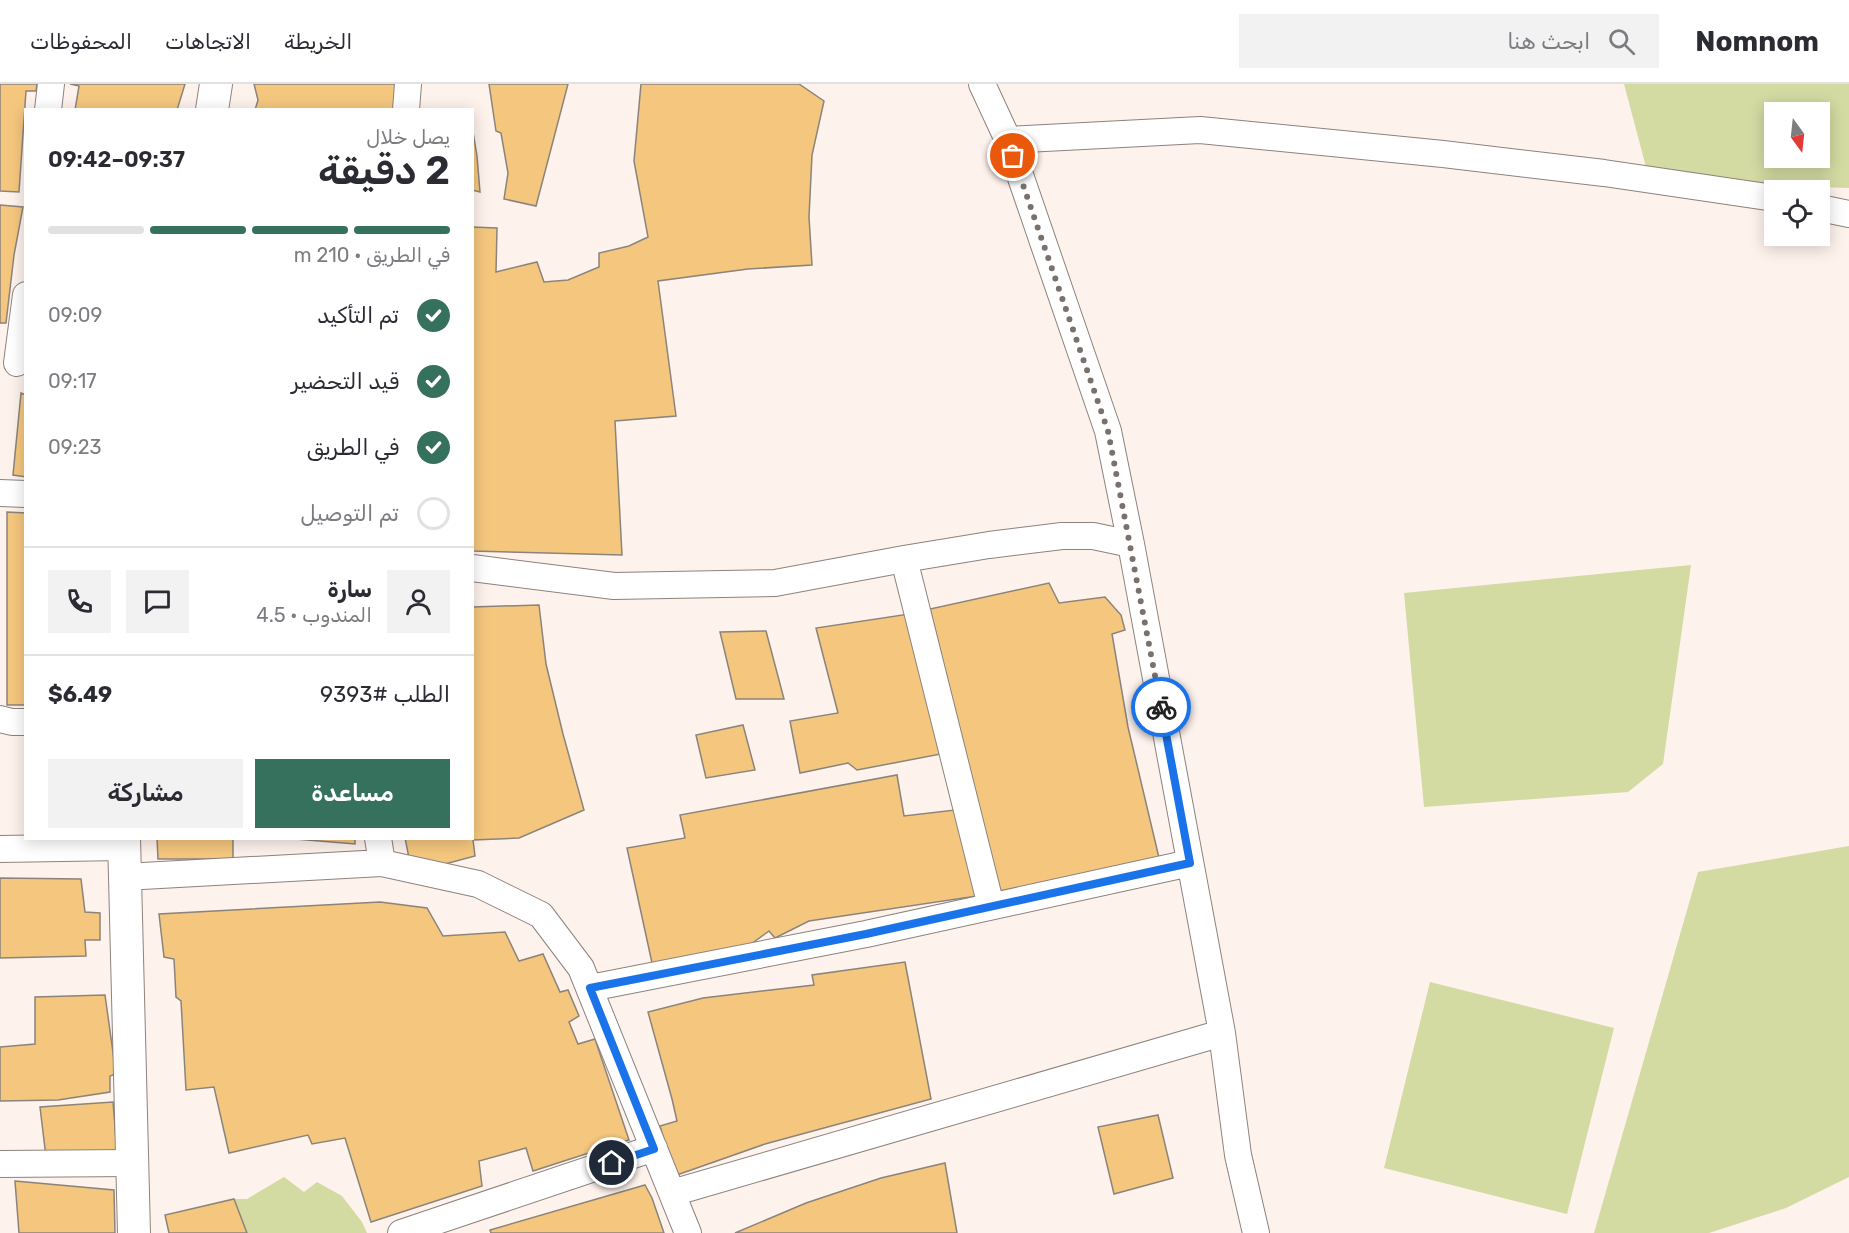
<!DOCTYPE html>
<html lang="ar">
<meta charset="utf-8">
<style>
:root{--surface:#fff;--page:#f2f2f3;--text:#2b2b33;--muted:#7c7c81;--line:#e1e1e2;--accent:#35715c}
body{margin:0;font-family:Rubik,"Noto Sans Arabic",sans-serif;background:var(--page);color:var(--text);direction:rtl;height:100vh;display:flex;flex-direction:column;font-size:22px;white-space:nowrap}
*{box-sizing:border-box;margin:0}
p{font-size:20px;color:var(--muted)}
.icon{flex:none;width:33px;height:33px;fill:none;stroke:currentColor;stroke-width:2;stroke-linecap:round;stroke-linejoin:round}
.map{position:relative;flex:1;overflow:hidden;direction:ltr}
.panel{position:absolute;left:24px;top:24px;width:450px;height:732px;display:flex;flex-direction:column;background:var(--surface);border-radius:0px;box-shadow:0 3px 15px #0003;direction:rtl}
.panel>*{flex:none}
.needle{width:39px;rotate:165deg}
.controls{position:absolute;left:1764px;top:18px;display:grid;gap:12px}
.controls a{display:grid;place-items:center;width:66px;height:66px;border-radius:0px;background:var(--surface);box-shadow:0 3px 15px #0003;font-size:30px}
.pin{position:absolute;display:grid;place-items:center;width:51px;height:51px;color:#fff;margin:-26px;border:3px solid #fff;border-radius:50%;box-shadow:0 2px 6px #0007}
.courier{position:absolute;display:grid;place-items:center;width:60px;height:60px;margin:-30px;border:4px solid #1a73e8;border-radius:50%;background:#fff;color:#222;box-shadow:0 2px 8px #0007}
.summary em{font-style:normal;font-weight:600}
.summary div{display:flex;flex-direction:column-reverse}
.summary{display:flex;align-items:center;justify-content:space-between;height:102px;padding:0 24px}
h1{font-size:39px;font-weight:600;line-height:45px}
.bar{display:grid;grid-template-columns:repeat(4,1fr);gap:9px 6px;align-content:center;height:72px;padding:0 24px}
.bar i{height:8px;border-radius:4px;background:var(--line)}
.bar .current{background:var(--accent)}
.bar p{grid-column:span 4}
.line{display:flex;align-items:center;gap:15px;padding:0 24px;border-top:2px solid var(--line)}
.line div{flex:1}
.round{display:grid;place-items:center;flex:none;width:63px;height:63px;border-radius:0px;background:var(--page)}
ol{padding:0 24px;list-style:none}
li{display:flex;align-items:center;gap:18px;height:66px}
li p{margin-inline-start:auto}
li .icon{padding:6px;border-radius:50%;background:var(--accent);color:#fff;stroke-width:4}
li:last-child{color:var(--muted)}
li i{width:33px;height:33px;border:3px solid var(--line);border-radius:50%}
.cta{display:flex;gap:12px;margin-top:auto;padding:12px 24px}
.cta a{flex:1;height:69px;border-radius:0px;background:var(--accent);color:#fff;font-size:24px;font-weight:600;line-height:69px;text-align:center}
.cta a+a{background:var(--page);color:var(--text)}
header{display:flex;align-items:center;gap:36px;box-sizing:border-box;height:84px;padding:0 30px;background:var(--surface);border-bottom:2px solid var(--line)}
header strong{font-size:28px}
nav{display:flex;gap:33px;margin-inline-start:auto;font-size:21px}
.search{width:420px;height:54px;background:var(--page);display:flex;align-items:center;gap:15px;box-sizing:border-box;padding:0 21px;border-radius:0px;color:var(--muted);font-size:22px}
.map>svg:first-child{display:block}
.green{fill:#d3daa2;fill-rule:evenodd}
.building{fill:#f5c77e;stroke:#8a847b;stroke-width:1.5}
.lines{fill:none;stroke-linecap:round;stroke-linejoin:round}
.minor-casing{stroke:#8d827d;stroke-width:28}
.tertiary-casing{stroke:#8d827d;stroke-width:34}
.minor{stroke:#fff;stroke-width:26}
.tertiary{stroke:#fff;stroke-width:32}
.done{stroke:#79716e;stroke-width:6;stroke-dasharray:0 10.8}
.route{stroke:#1a73e8;stroke-width:8}
</style>
<header>
<strong>Nomnom</strong>
<div class="search"><svg class="icon" aria-label="search" viewBox="0 0 24 24"><circle cx="10" cy="10" r="6"/><path d="M15 15l6 6"/></svg>ابحث هنا</div>
<nav><a>الخريطة</a><a>الاتجاهات</a><a>المحفوظات</a></nav>
</header>
<div class="map">
<svg width="1849" height="1149" viewBox="0 0 1849 1149">
<rect width="100%" height="100%" fill="#fef2ed"/>
<path class="green" d="M1624 0H1849V104L1650 98ZM1774 28H1820V74H1774Z
M1691 481 1663 680 1628 708 1424 723 1404 509Z
M1849 762V1093L1786 1124 1709 1149H1594L1698 788Z
M1430 898 1614 944 1567 1130 1384 1084Z
M284 1093 304 1108 317 1098 342 1112 362 1138 367 1149H247L234 1115H247Z"/>
<path class="building" d="M0 0H37L36 7H26L19 108 0 107Z
M70 0H185L177 26H75L79 2Z
M254 0H399L395 26H255L258 16Z
M489 0H568L536 122 504 115 508 89 501 49 496 47Z
M641 0H799L824 17 812 71 809 133 812 181 748 185 658 197 676 332 615 337 622 471 472 467V143L497 144 496 188 537 178 544 198 568 196 599 183V169L629 162 648 153 634 77Z
M472 42 477 72 480 108 472 106Z
M0 121 23 123 14 171 6 239H0Z
M21 309 26 311V393L13 391Z
M7 428 26 429V621H7Z
M1049 499 1059 519 1105 513 1121 531 1125 546 1112 550 1128 643 1160 778 1000 813 930 525Z
M539 521 546 580 563 650 584 726 519 754 473 756 475 772 445 780 411 784 405 754H472V523Z
M909 530 941 670 857 686 848 679 800 689 790 637 838 629 816 544Z
M766 547 784 615H736L720 548Z
M743 641 755 686 706 694 696 651Z
M897 691 904 732 955 726 977 812 809 837 775 854 769 847 743 866 654 888 627 764 685 754 680 731Z
M157 754H233V775H158Z
M283 754H355V760Z
M0 794 81 795 85 828 100 829V856H85L86 872 0 874Z
M380 818 427 824 443 852 505 848 519 877 543 870 560 908 568 906 579 932 569 938 578 960 595 955 629 1056 533 1087 526 1064 479 1077 482 1102 371 1138 345 1054 312 1060 308 1051 229 1069 214 1003 186 1006 181 917 176 913 174 875 164 873 159 830Z
M905 878 931 1015 765 1060 674 1092 660 1042 677 1037 672 1015 648 928 703 914 814 901 812 891Z
M105 911 116 990 110 992V1008L58 1016 0 1017V963L35 960V913Z
M113 1018 117 1068 46 1073 40 1023Z
M1158 1031 1173 1094 1114 1110 1098 1043Z
M945 1079 957 1149H735L806 1119 881 1094Z
M15 1097 114 1106 115 1149H19Z
M645 1101 652 1114 664 1149H491L490 1146Z
M234 1115 247 1149H169L165 1131Z"/>
<g class="lines">
<g class="minor-casing">
<path id="minor" d="M982 0 1008 56 1108 347 1131 460
M48 26 51 0
M406 26 408 0
M1008 56 1200 46 1443 70 1604 89 1774 114
M1820 124 1849 130
M17 279 26 211
M0 409 26 410
M904 475 991 822
M472 484 614 502 775 499 904 475 989 461 1062 452H1093L1131 460 1222 949 1238 1071 1256 1149
M0 635 12 638H26
M378 754 382 779
M0 765 124 763
M124 793 382 779 478 800 541 831 581 884 688 1149
M590 904 866 850 1190 779
M0 1080 132 1079
M672 1109 1222 949
M401 1149 654 1064"/>
</g>
<g class="tertiary-casing">
<path id="tertiary" d="M212 26 216 0
M124 754 134 1149"/>
</g>
<use href="#minor" class="minor"/>
<use href="#tertiary" class="tertiary"/>
</g>
<g class="lines">
<path class="done" d="M1013 72 1108 347 1161 623"/>
<path class="route" d="M612 1079 654 1065 590 904 866 850 1190 779 1161 623"/>
</g>
</svg>
<div class="controls">
<a><svg class="needle" viewBox="-14 -14 28 28"><path d="M0-13l5 13h-10z" fill="#e53935"/><path d="M0 13l5-13h-10z" fill="#7c7c81"/></svg></a>
<a><svg class="icon" aria-label="locate" viewBox="0 0 24 24"><circle cx="12" cy="12" r="6"/><path d="M12 2v4M12 18v4M2 12h4M18 12h4"/></svg></a>
</div>
<div class="pin" style="left:1013px;top:72px;background:#ea580c"><svg class="icon" aria-label="bag" viewBox="0 0 24 24"><path d="M5 8h14l-1 12H6zM9 8a3 3 0 0 1 6 0"/></svg></div>
<div class="pin" style="left:612px;top:1079px;background:#1f2937"><svg class="icon" aria-label="home" viewBox="0 0 24 24"><path d="M3 11l9-7 9 7M6 9v11h12V9"/></svg></div>
<div class="courier" style="left:1161px;top:623px"><svg class="icon" aria-label="bike" viewBox="0 0 24 24"><circle cx="6" cy="16" r="4"/><circle cx="18" cy="16" r="4"/><path d="M6 16l4-8h5l3 8M10 8l3 8H6M13 5h3"/></svg></div>
<section class="panel">
<div class="summary"><div><h1>2 دقيقة</h1><p>يصل خلال</p></div><em>09:37–09:42</em></div>
<div class="bar"><i class="current"></i><i class="current"></i><i class="current"></i><i></i><p>في الطريق · 210 m</p></div>
<ol>
<li><svg class="icon" aria-label="check" viewBox="0 0 24 24"><path d="M5 12l5 5 9-10"/></svg>تم التأكيد<p>09:09</p></li>
<li><svg class="icon" aria-label="check" viewBox="0 0 24 24"><path d="M5 12l5 5 9-10"/></svg>قيد التحضير<p>09:17</p></li>
<li><svg class="icon" aria-label="check" viewBox="0 0 24 24"><path d="M5 12l5 5 9-10"/></svg>في الطريق<p>09:23</p></li>
<li><i></i>تم التوصيل</li>
</ol>
<div class="line" style="height:108px"><a class="round"><svg class="icon" aria-label="person" viewBox="0 0 24 24"><circle cx="12" cy="8" r="4"/><path d="M4 21q1-7 8-7t8 7"/></svg></a><div><b>سارة</b><p>المندوب · 4.5</p></div><a class="round"><svg class="icon" aria-label="chat" viewBox="0 0 24 24"><path d="M4 5h16v11H9l-5 4z"/></svg></a><a class="round"><svg class="icon" aria-label="phone" viewBox="0 0 24 24"><path d="M5 4h4l2 5-3 2q2 4 5 5l2-3 5 2v4C11 20 4 13 5 4z"/></svg></a></div>
<div class="line" style="height:78px"><div>الطلب #9393</div><b>$6.49</b></div>
<div class="cta"><a>مساعدة</a><a>مشاركة</a></div>
</section>
</div>
